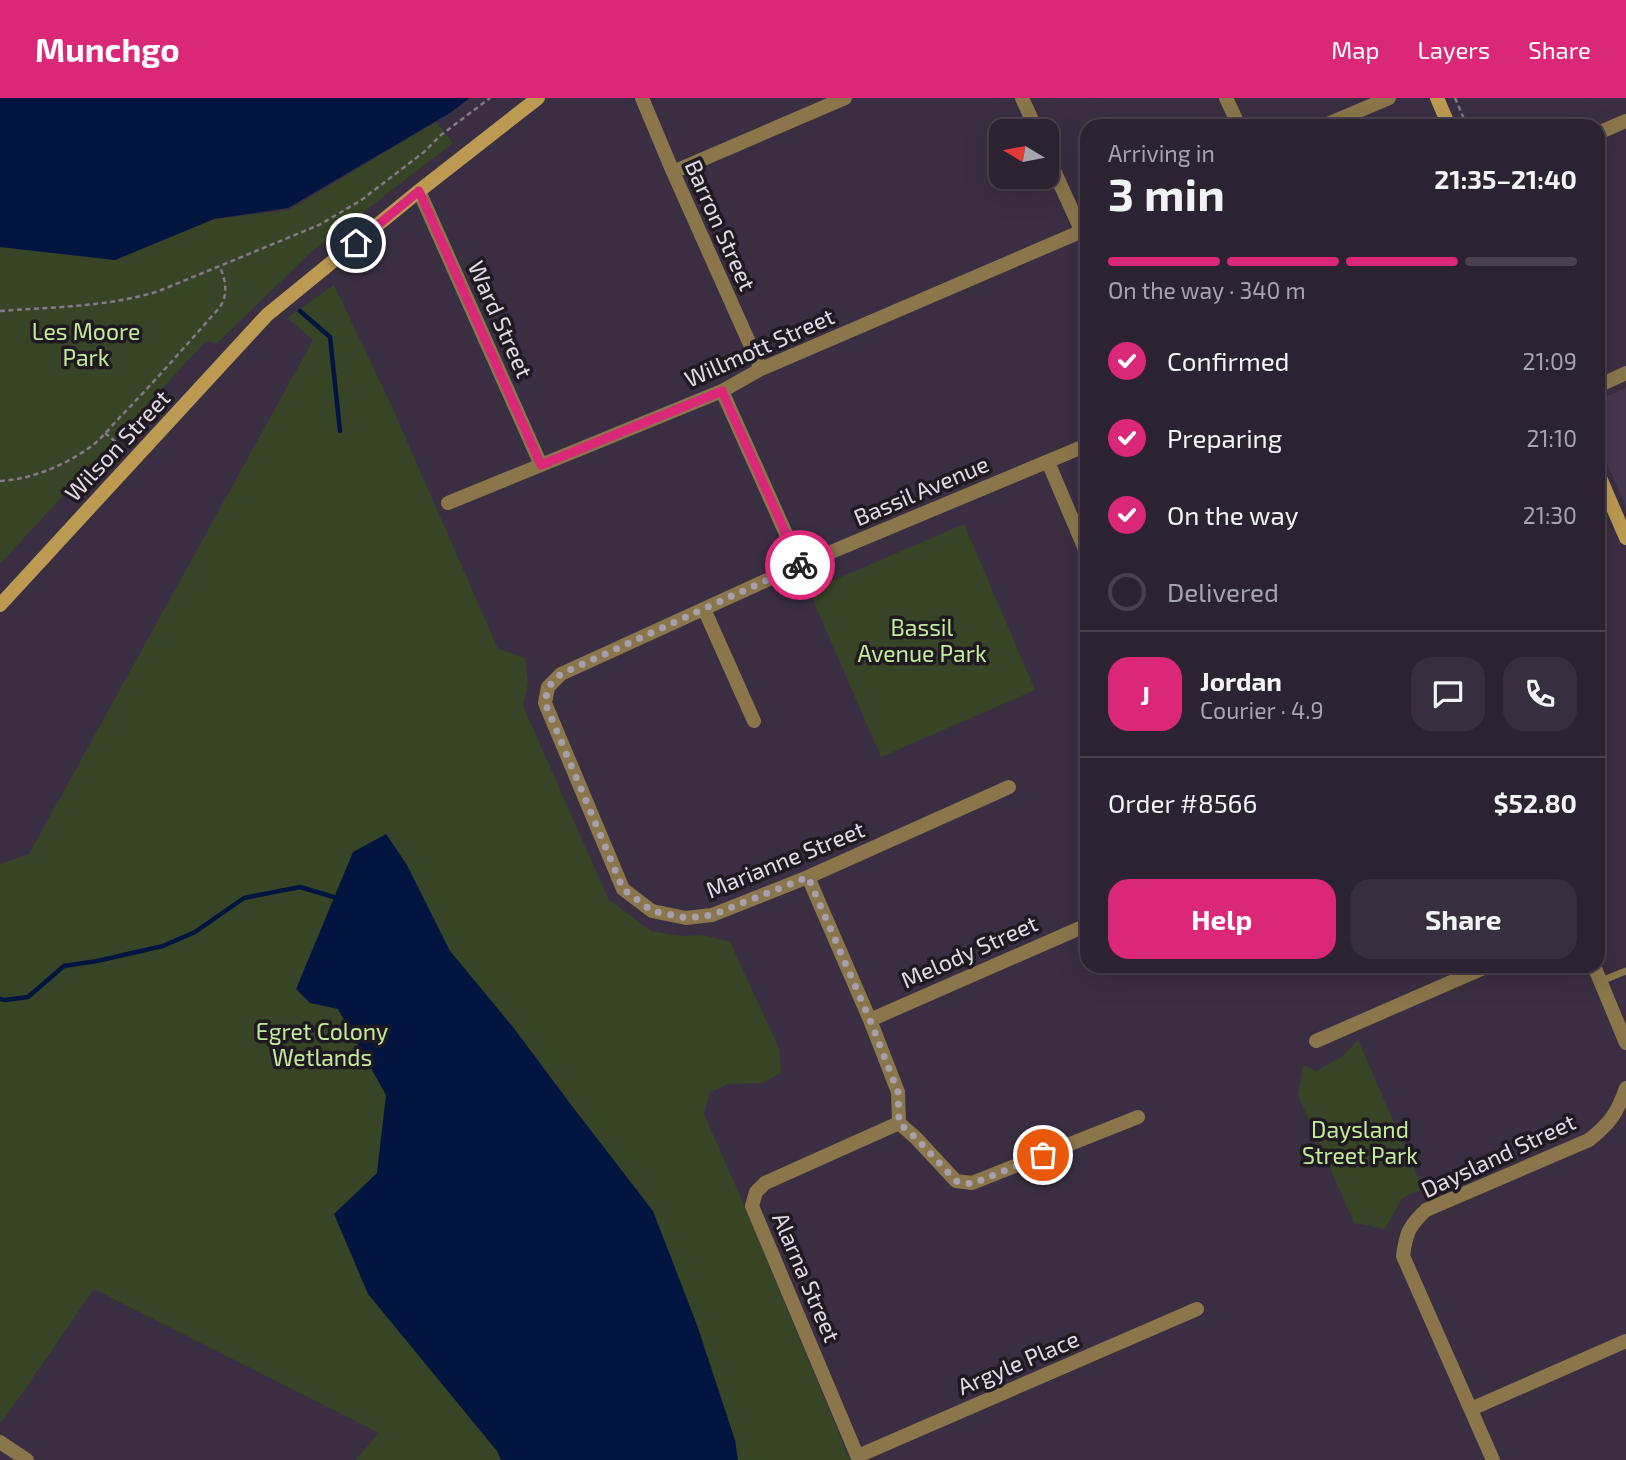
<!DOCTYPE html>
<meta charset="utf-8">
<style>
:root{--surface:#2c2332;--page:#382f3e;--text:#f1f3f6;--muted:#a6a4ac;--line:#48404d;--accent:#db2777}
body{margin:0;font-family:"Exo 2",sans-serif;background:var(--page);color:var(--text);height:100vh;display:flex;flex-direction:column;font-size:26px;white-space:nowrap}
*{box-sizing:border-box;margin:0}
p{font-size:23px;color:var(--muted)}
.icon{flex:none;width:38px;height:38px;fill:none;stroke:currentColor;stroke-width:2;stroke-linecap:round;stroke-linejoin:round}
.map{position:relative;flex:1;overflow:hidden}
.side{position:absolute;left:1080px;top:21px;width:525px;height:854px;display:flex;flex-direction:column;background:var(--surface);border-radius:21px;box-shadow:0 7px 28px #0002,0 0 0 2px var(--line)}
.side>*{flex:none}
.needle{width:46px;rotate:280deg}
.tools{position:absolute;left:989px;top:21px;display:grid;gap:14px}
.tools a{display:grid;place-items:center;width:70px;height:70px;border-radius:14px;background:var(--surface);box-shadow:0 7px 28px #0002,0 0 0 2px var(--line);font-size:35px}
.pin{position:absolute;display:grid;place-items:center;width:60px;height:60px;color:#fff;margin:-30px;border:4px solid #fff;border-radius:50%;box-shadow:0 2px 7px #0007}
.courier{position:absolute;display:grid;place-items:center;width:70px;height:70px;margin:-35px;border:5px solid #db2777;border-radius:50%;background:#fff;color:#222;box-shadow:0 2px 9px #0007}
.head em{font-style:normal;font-weight:700}
.head div{display:flex;flex-direction:column-reverse}
.head{display:flex;align-items:center;justify-content:space-between;height:119px;padding:0 28px}
h1{font-size:46px;font-weight:700;line-height:52px}
.bar{display:grid;grid-template-columns:repeat(4,1fr);gap:10px 7px;align-content:center;height:84px;padding:0 28px}
.bar i{height:9px;border-radius:5px;background:var(--line)}
.bar .on{background:var(--accent)}
.bar p{grid-column:span 4}
.line{display:flex;align-items:center;gap:18px;padding:0 28px;border-top:2px solid var(--line)}
.line div{flex:1}
.round{display:grid;place-items:center;flex:none;width:74px;height:74px;border-radius:21px;background:var(--page)}
ol{padding:0 28px;list-style:none}
li{display:flex;align-items:center;gap:21px;height:77px}
li p{margin-inline-start:auto}
li .icon{padding:7px;border-radius:50%;background:var(--accent);color:#fff;stroke-width:4}
li:last-child{color:var(--muted)}
li i{width:38px;height:38px;border:4px solid var(--line);border-radius:50%}
.cta{display:flex;gap:14px;margin-top:auto;padding:14px 28px}
.cta a{flex:1;height:80px;border-radius:21px;background:var(--accent);color:#fff;font-size:28px;font-weight:700;line-height:80px;text-align:center}
.cta a+a{background:var(--page);color:var(--text)}
header{display:flex;align-items:center;gap:42px;box-sizing:border-box;height:98px;padding:0 35px;background:var(--accent);color:#fff}
header strong{font-size:33px}
nav{display:flex;gap:38px;margin-inline-start:auto;font-size:24px}
.map>svg:first-child{display:block}
.built{fill:#463750}
.green{fill:#374526}
.water{fill:#021540}
.lines{fill:none;stroke-linecap:round;stroke-linejoin:round}
.stream{stroke:#021540;stroke-width:4.5}
.path{stroke:#817888;stroke-width:2.5;stroke-dasharray:5 3.5;stroke-linecap:butt}
.lane{stroke:#8b764b;stroke-width:7}
.street{stroke:#8b764b;stroke-width:14}
.secondary{stroke:#bc9a52;stroke-width:14}
.done{stroke:#a79fad;stroke-width:7;stroke-dasharray:0 12.6}
.route{stroke:#db2777;stroke-width:9}
.labels{text-anchor:middle;dominant-baseline:central;stroke-width:7;stroke-linejoin:round;paint-order:stroke}
.street-label{font-size:23px;fill:#e2dbe7;stroke:#1f1922}
.park-label{font-size:23px;fill:#c3eb98;stroke:#1f1922}
</style>
<header>
<strong>Munchgo</strong>
<nav><a>Map</a><a>Layers</a><a>Share</a></nav>
</header>
<div class="map">
<svg width="1626" height="1362" viewBox="0 0 1626 1362">
<rect width="100%" height="100%" fill="#3a2f42"/>
<path class="built" d="M1626 290V408L1598 345V302Z"/>
<path class="green" d="M436 24 453 45 310 155 217 245 206 243 0 466V149L115 162 214 121 289 112Z
M334 187 392 309 498 551 525 560 528 585 523 608 609 802 651 833 682 838 703 837 730 844 779 950 781 975 762 985 728 986 709 995 704 1016 741 1100 850 1362H355L379 1335 94 1191 2 1324 0 1323V766L29 756 313 242 287 220Z
M964 426 1035 592 881 659 809 493Z
M1358 942 1423 1091 1402 1100 1385 1131 1354 1125 1298 997 1303 967 1316 973 1340 960Z"/>
<path class="water" d="M0 0H470L450 15 288 110 214 121 115 162 0 149Z
M386 736 407 767 450 853 513 929 572 1008 653 1113 697 1227 735 1342 738 1362H501L497 1353 368 1196 334 1116 377 1075 386 997 338 911 310 905 296 891 353 754Z"/>
<g class="lines">
<path class="stream" d="M300 213 330 239 340 333
M0 901 5 902 28 899 64 868 97 863 163 848 195 834 244 800 300 789 337 800"/>
<path class="path" d="M1455 0 1467 28
M0 213C53 209 108 209 159 193L319 127 360 103 424 54 441 37 490 0
M105 335 122 349
M0 383C32 381 63 368 89 350 102 341 112 327 123 316 157 281 188 245 220 209 229 195 225 182 220 168"/>
<path class="lane" d="M1601 883 1626 873"/>
<path class="street" d="M642 0 673 74 761 271
M1022 0 1037 33
M1226 0 1239 28
M1323 28 1389 0
M1598 35 1626 23
M1046 55 1082 134
M673 74 845 0
M419 93 541 367
M1598 288 1626 275
M722 293 800 467
M1048 364 1087 456
M448 405 722 293 761 271 1087 131
M704 511 754 623
M1009 689 808 779 712 817 686 820 652 813 623 791 545 605 548 589 561 576 800 467 1087 347
M808 779 870 922 898 994 899 1025 765 1085 756 1094 752 1108 859 1362
M1594 868 1626 945
M870 922 1087 827
M1316 943 1488 868
M899 1025 916 1040 956 1083 972 1085 1138 1019
M1471 1311 1626 1243
M0 1344 27 1362
M858 1358 1197 1211
M1493 1362 1403 1158C1406 1135 1409 1128 1426 1112L1589 1042C1610 1025 1617 1016 1626 990"/>
<path class="secondary" d="M1437 0 1449 28
M1598 375 1626 440
M0 507 267 217 419 93 538 0"/>
</g>
<g class="lines">
<path class="done" d="M800 467 561 576 548 589 545 605 623 791 652 813 686 820 712 817 808 779 870 922 898 994 899 1025 916 1040 956 1083 972 1086 1043 1057"/>
<path class="route" d="M356 145 419 93 541 367 722 293 800 467"/>
</g>
<g class="labels">
<g class="street-label">
<text transform="translate(721 127) rotate(66)">Barron Street</text>
<text transform="translate(501 221) rotate(66)">Ward Street</text>
<text transform="translate(759 249) rotate(-24)">Willmott Street</text>
<text transform="translate(117 347) rotate(-47)">Wilson Street</text>
<text transform="translate(921 392) rotate(-23)">Bassil Avenue</text>
<text transform="translate(785 761) rotate(-22)">Marianne Street</text>
<text transform="translate(969 853) rotate(-24)">Melody Street</text>
<text transform="translate(1498 1057) rotate(-25)">Daysland Street</text>
<text transform="translate(807 1179) rotate(67)">Alarna Street</text>
<text transform="translate(1018 1264) rotate(-23)">Argyle Place</text>
</g>
<g class="park-label">
<text x="86" y="233">Les Moore<tspan x="86" dy="26">Park</tspan></text>
<text x="922" y="529">Bassil<tspan x="922" dy="26">Avenue Park</tspan></text>
<text x="322" y="933">Egret Colony<tspan x="322" dy="26">Wetlands</tspan></text>
<text x="1360" y="1031">Daysland<tspan x="1360" dy="26">Street Park</tspan></text>
</g>
</g>
</svg>
<div class="tools">
<a><svg class="needle" viewBox="-14 -14 28 28"><path d="M0-13l5 13h-10z" fill="#e53935"/><path d="M0 13l5-13h-10z" fill="#a6a4ac"/></svg></a>
</div>
<div class="pin" style="left:1043px;top:1057px;background:#ea580c"><svg class="icon" aria-label="bag" viewBox="0 0 24 24"><path d="M5 8h14l-1 12H6zM9 8a3 3 0 0 1 6 0"/></svg></div>
<div class="pin" style="left:356px;top:145px;background:#1f2937"><svg class="icon" aria-label="home" viewBox="0 0 24 24"><path d="M3 11l9-7 9 7M6 9v11h12V9"/></svg></div>
<div class="courier" style="left:800px;top:467px"><svg class="icon" aria-label="bike" viewBox="0 0 24 24"><circle cx="6" cy="16" r="4"/><circle cx="18" cy="16" r="4"/><path d="M6 16l4-8h5l3 8M10 8l3 8H6M13 5h3"/></svg></div>
<section class="side">
<div class="head"><div><h1>3 min</h1><p>Arriving in</p></div><em>21:35–21:40</em></div>
<div class="bar"><i class="on"></i><i class="on"></i><i class="on"></i><i></i><p>On the way · 340 m</p></div>
<ol>
<li><svg class="icon" aria-label="check" viewBox="0 0 24 24"><path d="M5 12l5 5 9-10"/></svg>Confirmed<p>21:09</p></li>
<li><svg class="icon" aria-label="check" viewBox="0 0 24 24"><path d="M5 12l5 5 9-10"/></svg>Preparing<p>21:10</p></li>
<li><svg class="icon" aria-label="check" viewBox="0 0 24 24"><path d="M5 12l5 5 9-10"/></svg>On the way<p>21:30</p></li>
<li><i></i>Delivered</li>
</ol>
<div class="line" style="height:126px"><b class="round" style="background:var(--accent);color:#fff">J</b><div><b>Jordan</b><p>Courier · 4.9</p></div><a class="round"><svg class="icon" aria-label="chat" viewBox="0 0 24 24"><path d="M4 5h16v11H9l-5 4z"/></svg></a><a class="round"><svg class="icon" aria-label="phone" viewBox="0 0 24 24"><path d="M5 4h4l2 5-3 2q2 4 5 5l2-3 5 2v4C11 20 4 13 5 4z"/></svg></a></div>
<div class="line" style="height:91px"><div>Order #8566</div><b>$52.80</b></div>
<div class="cta"><a>Help</a><a>Share</a></div>
</section>
</div>
